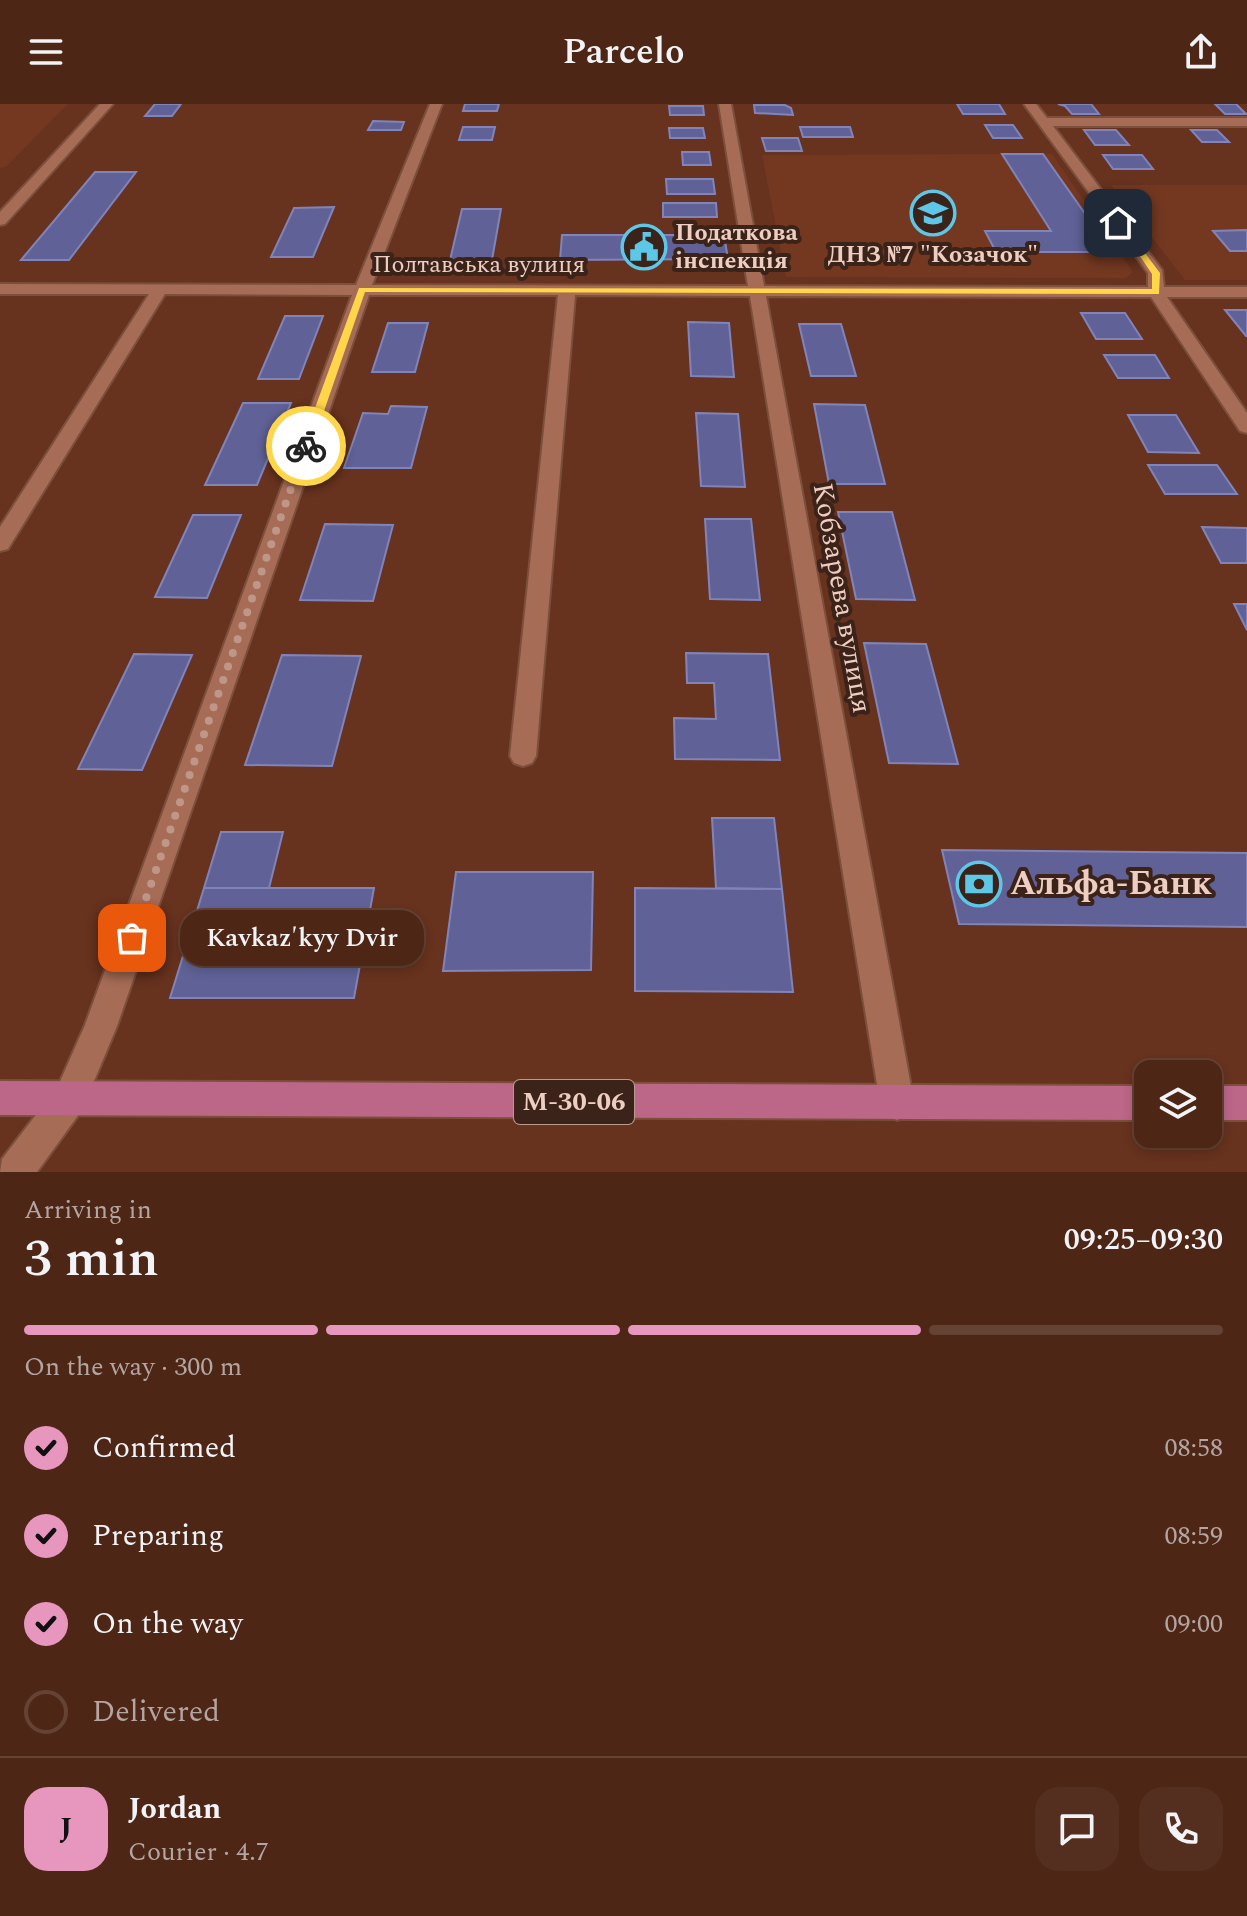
<!DOCTYPE html>
<meta charset="utf-8">
<style>
:root{--surface:#4d2616;--page:#542e1f;--text:#f1f3f6;--muted:#b3a5a1;--line:#644335;--accent:#e797bd}
body{margin:0;font-family:Spectral,serif;background:var(--page);color:var(--text);height:100vh;display:flex;flex-direction:column;font-size:30px;white-space:nowrap}
*{box-sizing:border-box;margin:0}
p{font-size:26px;color:var(--muted)}
.icon{flex:none;width:44px;height:44px;fill:none;stroke:currentColor;stroke-width:2;stroke-linecap:round;stroke-linejoin:round}
.map{position:relative;height:1068px;overflow:hidden}
.sheet{display:flex;flex-direction:column;background:var(--surface);flex:1}
.sheet>*{flex:none}
.fabs{position:absolute;left:1134px;top:956px;display:grid;gap:16px}
.fabs a{display:grid;place-items:center;width:88px;height:88px;border-radius:16px;background:var(--surface);box-shadow:0 4px 12px #0003,0 0 0 2px var(--line);font-size:40px}
.pin{position:absolute;display:grid;place-items:center;width:68px;height:68px;color:#fff;margin:-34px;border-radius:16px;box-shadow:0 4px 12px #0006}
.courier{position:absolute;display:grid;place-items:center;width:80px;height:80px;margin:-40px;border:6px solid #ffd54a;border-radius:50%;background:#fff;color:#222;box-shadow:0 2px 10px #0007}
.bubble{position:absolute;height:56px;border-radius:24px;background:var(--surface);box-shadow:0 4px 12px #0003,0 0 0 2px var(--line);font-size:26px;font-weight:600;line-height:56px;text-align:center}
.headline em{font-style:normal;font-weight:600}
.headline div{display:flex;flex-direction:column-reverse}
.headline{display:flex;align-items:center;justify-content:space-between;height:136px;padding:0 24px}
h1{font-size:52px;font-weight:600;line-height:60px}
.bar{display:grid;grid-template-columns:repeat(4,1fr);gap:12px 8px;align-content:center;height:96px;padding:0 24px}
.bar i{height:10px;border-radius:6px;background:var(--line)}
.bar .active{background:var(--accent)}
.bar p{grid-column:span 4}
.line{display:flex;align-items:center;gap:20px;padding:0 24px;border-top:2px solid var(--line)}
.line div{flex:1}
.round{display:grid;place-items:center;flex:none;width:84px;height:84px;border-radius:24px;background:var(--page)}
ol{padding:0 24px;list-style:none}
li{display:flex;align-items:center;gap:24px;height:88px}
li p{margin-inline-start:auto}
li .icon{padding:8px;border-radius:50%;background:var(--accent);color:#111;stroke-width:4}
li:last-child{color:var(--muted)}
li i{width:44px;height:44px;border:4px solid var(--line);border-radius:50%}
header{display:flex;justify-content:space-between;align-items:center;height:104px;padding:0 24px;background:var(--surface);font-size:36px;font-weight:600}
.map>svg:first-child{display:block}
.built{fill:#743821}
.building{fill:#606297;stroke:#8084ba;stroke-width:2}
.lines{fill:none;stroke-linecap:round;stroke-linejoin:round}
.minor-casing{stroke:#7b4f3c;stroke-width:4}
.major-casing{stroke:#7b4f3c;stroke-width:4}
.minor{fill:#a66c56;fill-rule:evenodd}
.major{fill:#bc6688;fill-rule:evenodd}
.route{fill:#ffd54a}
.done{stroke:#bf9789;stroke-width:8;stroke-dasharray:0 14.4}
.labels{text-anchor:middle;dominant-baseline:central;stroke-width:8;stroke-linejoin:round;paint-order:stroke}
.far-poi-label{font-size:24px;font-weight:bold;fill:#efcec2;stroke:#3b231a;text-anchor:start}
.far-street-label{font-size:24px;fill:#efcec2;stroke:#3b231a}
.shield{fill:#3b231a;stroke:#b99b90;stroke-width:2}
.shield-label{font-size:26px;font-weight:bold;fill:#efcec2}
.street-label{font-size:28px;fill:#efcec2;stroke:#3b231a}
.near-poi-label{font-size:34px;font-weight:bold;fill:#efcec2;stroke:#3b231a;text-anchor:start}
</style>
<header><svg class="icon" aria-label="menu" viewBox="0 0 24 24"><path d="M4 6h16M4 12h16M4 18h16"/></svg>Parcelo<svg class="icon" aria-label="share" viewBox="0 0 24 24"><path d="M12 15V3M7 8l5-5 5 5M5 13v7h14v-7"/></svg></header>
<div class="map">
<svg width="1247" height="1068" viewBox="0 0 1247 1068">
<rect width="100%" height="100%" fill="#67321e"/>
<path class="built" d="M0 0H68L6 63 0 64Z
M1052 50 1133 168 1126 174 786 173 762 51Z
M1111 81H1247V176H1185Z"/>
<path class="building" d="M155 0H181L172 12H145Z
M465 0H499L497 7H463Z
M957 0H999L1005 10H963Z
M1058 0H1091L1099 10H1072L1065 2Z
M1215 0H1236L1246 10H1225Z
M754 1H785L791 4 793 11 755 9Z
M669 2H703L704 11H670Z
M373 17 404 18 401 26H368Z
M985 21H1013L1022 34H993Z
M463 23H495L492 36H459Z
M800 23H850L853 33H803Z
M669 24H703L705 34H670Z
M1084 26H1116L1129 41H1095Z
M1191 26H1217L1229 38H1202Z
M762 34H798L802 47H766Z
M682 48H709L711 61H683Z
M1002 50H1043L1112 148H996L985 127H1051Z
M1103 51H1142L1153 65H1113Z
M95 68H136L69 156H21Z
M666 75H713L715 90H667Z
M663 99H716L717 113H663Z
M334 103 313 153H271L294 104Z
M462 105H501L492 156H450Z
M1247 126V147H1230L1213 127Z
M562 131H724L728 155 560 156Z
M1225 206H1247V232H1246Z
M1081 209H1125L1142 235H1096Z
M285 212H323L299 275H258Z
M688 218 729 219 734 273 691 272Z
M388 219H428L415 268H372Z
M799 220H841L856 272H811Z
M1104 251H1155L1169 274H1118Z
M243 299H291L257 381H205Z
M814 300 865 301 885 380H829Z
M391 302 427 303 411 364H344L363 309 388 310Z
M696 309 738 310 745 383 701 382Z
M1128 311H1176L1199 349 1148 348Z
M1148 361H1217L1237 390H1165Z
M838 408H892L915 496 856 495Z
M193 411H241L207 494 155 493Z
M705 415H751L760 496 710 495Z
M325 420 393 421 373 497 300 496Z
M1202 423 1247 424V459H1221Z
M1234 500H1247V526Z
M864 539 926 540 958 660 889 659Z
M686 549 768 550 780 656 675 655 674 614 716 615 714 579H687Z
M134 550 192 551 142 666 78 665Z
M282 551 361 552 332 662 245 661Z
M712 714H774L782 785 716 784Z
M221 728H283L269 784H204Z
M942 746 1247 749V823L959 820Z
M456 768H593L591 866 443 867Z
M204 784H374L354 894H170Z
M635 784 782 785 793 888 635 887Z"/>
<g class="lines">
<g class="minor-casing">
<path id="minor" d="M100 0H113L5 120 0 121V108Z
M430 0H442L372 181 748 182 719 0H731L764 182 1148 183V169L1024 0H1036L1047 14H1247V22H1053L1162 166 1164 183H1247V193H1167L1247 309V329L1240 327 1151 193 766 192 914 999 909 1011 897 1016 885 1011 880 999 750 192 575 191 536 652 532 659 523 662 514 659 510 652 558 191H369L117 922 82 1006 37 1068H0L2 1055 58 982 85 921 352 191 165 190 11 440 8 445 0 447V423L149 190H0V180L356 181Z"/>
</g>
<g class="major-casing">
<path id="major" d="M0 977 1148 982V1016L0 1011Z
M1208 982H1247V1016H1208Z"/>
</g>
<use href="#minor" class="minor"/>
<use href="#major" class="major"/>
</g>
<path class="route" d="M1116 117H1121L1160 169 1159 190 365 188 312 342 306 346 301 342 359 184 1152 185V170Z"/>
<g class="lines">
<path class="done" d="M132 834 306 342"/>
</g>
<defs>
<g id="school-ring" transform="scale(2.3)"><circle r="9.5" fill="#3b231a" stroke="#5dc7e8" stroke-width="1.5"/><path d="M0-5L7-2L0 1L-7-2ZM-4 1L0 2.5L4 1V4Q0 6-4 4Z" fill="#5dc7e8"/></g>
<g id="civic-ring" transform="scale(2.3)"><circle r="9.5" fill="#3b231a" stroke="#5dc7e8" stroke-width="1.5"/><path d="M-.6-6.5H3V-4.5H.6V-3L4-1V1h2V6H-6V1h2V-1L-.6-3ZM-1.2 2.5V6h2.4V2.5Z" fill="#5dc7e8"/></g>
<g id="bank-ring" transform="scale(2.3)"><circle r="9.5" fill="#3b231a" stroke="#5dc7e8" stroke-width="1.5"/><path d="M-6-4H6V4H-6ZM0-2.3a2.3 2.3 0 1 0 0 4.6a2.3 2.3 0 1 0 0-4.6Z" fill="#5dc7e8"/></g>
</defs>
<g fill-rule="evenodd">
<use href="#school-ring" x="933" y="109"/>
<use href="#civic-ring" x="644" y="143"/>
<use href="#bank-ring" x="979" y="780"/>
</g>
<g class="labels">
<g class="far-poi-label">
<text x="675" y="129">Податкова<tspan x="675" dy="28">інспекція</tspan></text>
<text x="933" y="151" text-anchor="middle">ДНЗ №7 "Козачок"</text>
</g>
<g class="far-street-label">
<text x="479" y="161">Полтавська вулиця</text>
</g>
<rect class="shield" x="514" y="976" width="120" height="44" rx="6"/>
<g class="shield-label">
<text x="574" y="998">М-30-06</text>
</g>
<g class="street-label">
<text transform="translate(842 494) rotate(80)">Кобзарева вулиця</text>
</g>
<g class="near-poi-label">
<text x="1010" y="780">Альфа-Банк</text>
</g>
</g>
</svg>
<div class="fabs">
<a><svg class="icon" aria-label="layers" viewBox="0 0 24 24"><path d="M12 4l9 5-9 5-9-5zM3 14l9 5 9-5"/></svg></a>
</div>
<div class="pin" style="left:132px;top:834px;background:#ea580c"><svg class="icon" aria-label="bag" viewBox="0 0 24 24"><path d="M5 8h14l-1 12H6zM9 8a3 3 0 0 1 6 0"/></svg></div>
<div class="pin" style="left:1118px;top:119px;background:#1f2937"><svg class="icon" aria-label="home" viewBox="0 0 24 24"><path d="M3 11l9-7 9 7M6 9v11h12V9"/></svg></div>
<div class="courier" style="left:306px;top:342px"><svg class="icon" aria-label="bike" viewBox="0 0 24 24"><circle cx="6" cy="16" r="4"/><circle cx="18" cy="16" r="4"/><path d="M6 16l4-8h5l3 8M10 8l3 8H6M13 5h3"/></svg></div>
<div class="bubble" style="left:180px;top:806px;width:244px">Kavkazʹkyy Dvir</div>
</div>
<section class="sheet">
<div class="headline"><div><h1>3 min</h1><p>Arriving in</p></div><em>09:25–09:30</em></div>
<div class="bar"><i class="active"></i><i class="active"></i><i class="active"></i><i></i><p>On the way · 300 m</p></div>
<ol>
<li><svg class="icon" aria-label="check" viewBox="0 0 24 24"><path d="M5 12l5 5 9-10"/></svg>Confirmed<p>08:58</p></li>
<li><svg class="icon" aria-label="check" viewBox="0 0 24 24"><path d="M5 12l5 5 9-10"/></svg>Preparing<p>08:59</p></li>
<li><svg class="icon" aria-label="check" viewBox="0 0 24 24"><path d="M5 12l5 5 9-10"/></svg>On the way<p>09:00</p></li>
<li><i></i>Delivered</li>
</ol>
<div class="line" style="height:144px"><b class="round" style="background:var(--accent);color:#111">J</b><div><b>Jordan</b><p>Courier · 4.7</p></div><a class="round"><svg class="icon" aria-label="chat" viewBox="0 0 24 24"><path d="M4 5h16v11H9l-5 4z"/></svg></a><a class="round"><svg class="icon" aria-label="phone" viewBox="0 0 24 24"><path d="M5 4h4l2 5-3 2q2 4 5 5l2-3 5 2v4C11 20 4 13 5 4z"/></svg></a></div>
</section>
